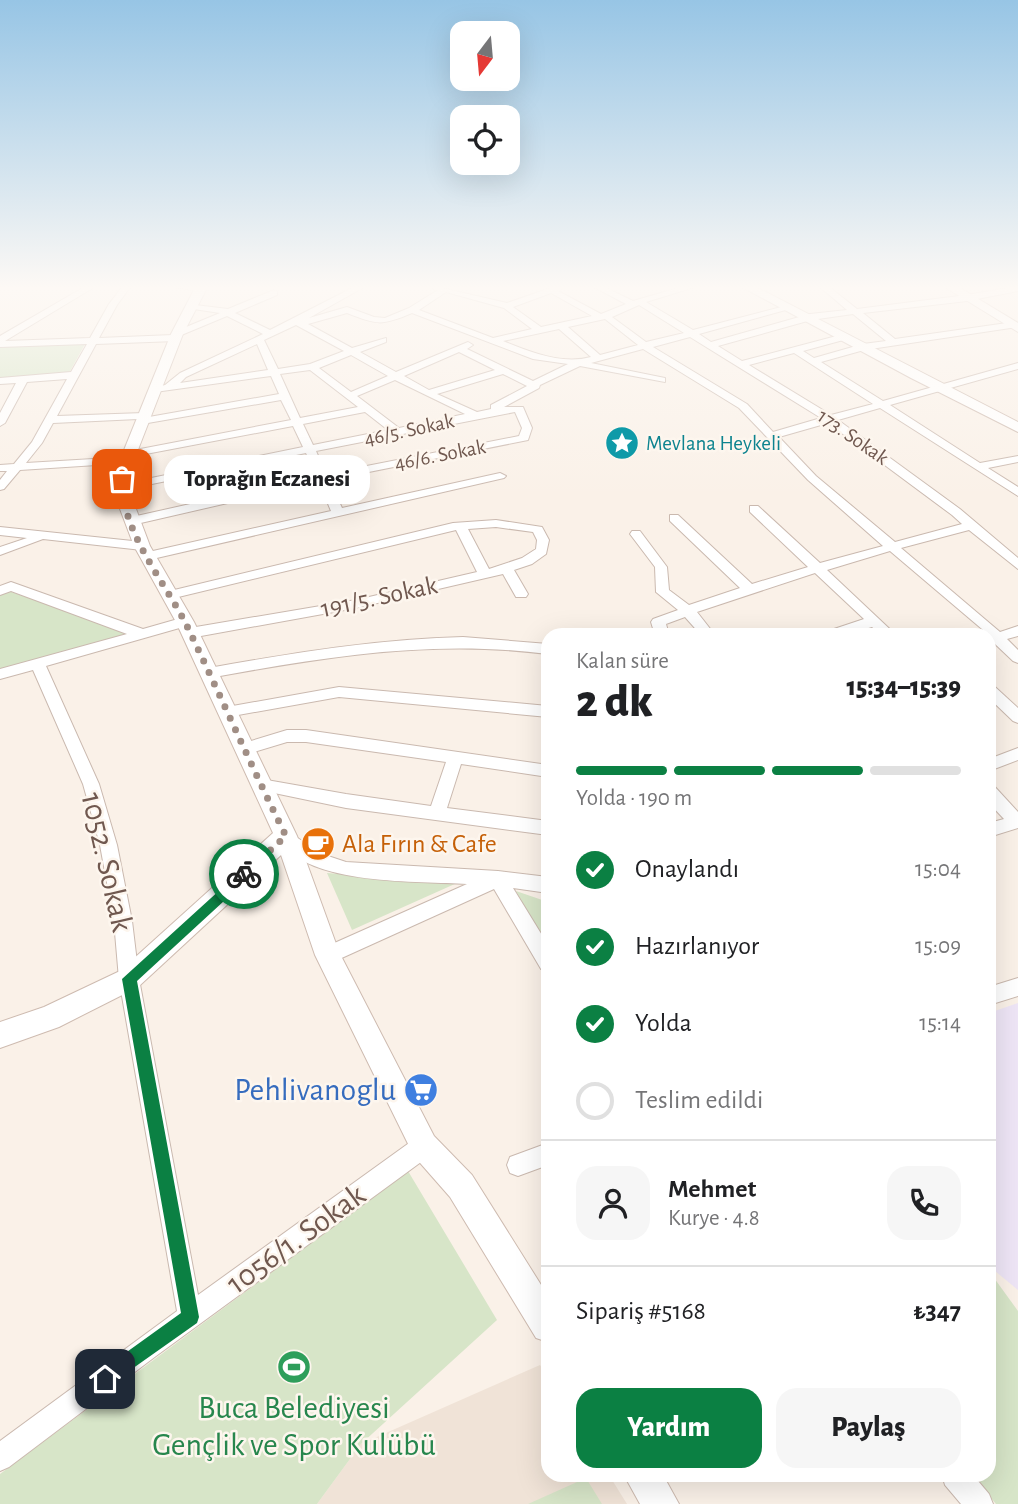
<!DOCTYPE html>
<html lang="tr">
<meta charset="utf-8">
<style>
:root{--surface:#fff;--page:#f6f6f6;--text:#202124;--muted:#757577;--line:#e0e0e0;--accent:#0b8043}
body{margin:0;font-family:"Alegreya Sans",sans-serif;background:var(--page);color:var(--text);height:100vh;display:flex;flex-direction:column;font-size:26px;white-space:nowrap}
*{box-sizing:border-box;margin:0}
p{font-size:23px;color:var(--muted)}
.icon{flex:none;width:38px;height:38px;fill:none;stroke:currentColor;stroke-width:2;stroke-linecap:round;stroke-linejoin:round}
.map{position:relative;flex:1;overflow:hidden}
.side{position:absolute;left:541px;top:628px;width:455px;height:854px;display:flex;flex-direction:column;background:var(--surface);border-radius:21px;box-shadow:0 7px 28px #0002}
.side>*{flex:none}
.needle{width:46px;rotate:196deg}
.tools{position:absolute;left:450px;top:21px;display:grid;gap:14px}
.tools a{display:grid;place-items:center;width:70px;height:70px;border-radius:14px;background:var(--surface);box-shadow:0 7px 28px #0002;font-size:35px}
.pin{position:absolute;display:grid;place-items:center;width:60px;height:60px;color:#fff;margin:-30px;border-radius:14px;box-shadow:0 4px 10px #0006}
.courier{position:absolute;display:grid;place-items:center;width:70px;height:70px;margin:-35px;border:5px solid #0b8043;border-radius:50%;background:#fff;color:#222;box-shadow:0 2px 9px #0007}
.bubble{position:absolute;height:49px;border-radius:21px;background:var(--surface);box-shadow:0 7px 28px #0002;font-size:23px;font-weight:800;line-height:49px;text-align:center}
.headline em{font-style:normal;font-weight:800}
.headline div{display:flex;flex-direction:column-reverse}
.headline{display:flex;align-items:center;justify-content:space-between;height:119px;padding:0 35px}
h1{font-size:46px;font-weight:800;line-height:52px}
.bar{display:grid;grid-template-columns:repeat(4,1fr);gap:10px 7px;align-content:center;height:84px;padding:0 35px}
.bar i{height:9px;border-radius:5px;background:var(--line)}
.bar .active{background:var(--accent)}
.bar p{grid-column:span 4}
.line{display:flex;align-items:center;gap:18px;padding:0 35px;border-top:2px solid var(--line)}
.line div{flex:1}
.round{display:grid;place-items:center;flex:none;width:74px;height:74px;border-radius:21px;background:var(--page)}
ol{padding:0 35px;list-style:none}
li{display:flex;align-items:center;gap:21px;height:77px}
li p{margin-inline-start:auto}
li .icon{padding:7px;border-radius:50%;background:var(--accent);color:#fff;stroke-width:4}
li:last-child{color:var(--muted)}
li i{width:38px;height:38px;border:4px solid var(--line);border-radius:50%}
.cta{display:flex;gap:14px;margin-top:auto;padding:14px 35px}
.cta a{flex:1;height:80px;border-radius:21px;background:var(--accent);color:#fff;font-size:28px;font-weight:800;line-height:80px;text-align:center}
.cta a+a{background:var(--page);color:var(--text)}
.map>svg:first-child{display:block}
.residential{fill:#f0e3d7}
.education{fill:#eee5f6}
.green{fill:#d7e5c8}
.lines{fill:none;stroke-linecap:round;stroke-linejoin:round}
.street-casing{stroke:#cab9af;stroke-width:2}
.secondary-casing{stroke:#cebbb0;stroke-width:2}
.street{fill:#fff;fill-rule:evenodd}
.secondary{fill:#fff;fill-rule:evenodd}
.route{fill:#0b8043}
.done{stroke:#a08e85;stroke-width:7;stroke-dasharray:0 12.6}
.labels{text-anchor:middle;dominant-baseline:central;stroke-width:5;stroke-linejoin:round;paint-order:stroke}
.far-street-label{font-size:21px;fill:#70584f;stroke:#fdf6ee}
.far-culture-label{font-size:21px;fill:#0d838f;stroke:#fdf6ee;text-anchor:start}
.street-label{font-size:26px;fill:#70584f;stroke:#fdf6ee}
.food-label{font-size:26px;fill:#c56008;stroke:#fdf6ee;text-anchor:start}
.near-street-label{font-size:32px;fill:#70584f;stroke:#fdf6ee}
.near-shop-label{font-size:32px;fill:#366cbe;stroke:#fdf6ee;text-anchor:end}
.near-leisure-label{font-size:32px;fill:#27864d;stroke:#fdf6ee}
</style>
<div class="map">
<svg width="1018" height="1504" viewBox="0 0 1018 1504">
<rect width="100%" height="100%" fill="#faf1e8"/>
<path class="residential" d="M540 1365 548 1377V1475H609L627 1504H317L361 1444Z"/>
<path class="education" d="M1018 1003V1290L989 1266V1013Z"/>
<path class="green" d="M85 344 69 373 0 378V346Z
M6 590 130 634 0 673V593Z
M327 873 457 883 352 930Z
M516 891 548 902V949Z
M408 1171 497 1320 361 1444 317 1504H0V1474Z
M989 1271 1018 1311V1504H996L972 1475H989Z
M586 1478 602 1504H528Z"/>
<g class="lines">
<g class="street-casing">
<path id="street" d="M86 286H96L5 341 90 338 109 304 123 286H131L117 305 99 338 173 335 174 332 220 313 187 308V304L228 309 274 290 277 291V295L235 313 270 330 356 286H366L309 318 347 307 374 317 385 318 409 308 438 290 433 289V286L507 303 556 286H567L558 291 601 314 626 304 592 286H602L633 301 685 286H698L646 302 693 330 789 305 793 308 699 334 711 342 810 314 847 310 819 286H828L857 309 967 295 1018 286V291L967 301 863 313 895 339 1014 322 1017 323V327L864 350 821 362 883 401 1018 363V369L890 405 980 463 1018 456V462L988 468 1018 487V496L880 408 838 420 960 509 1018 558V569L969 530 901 548 1000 632 1018 626V636L1007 639 1018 650V663L1013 661 994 643H989V635L890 551 827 570 896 635H881L872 627 844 635H823L825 632 864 619 815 573 697 612 715 635H701L685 617 666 624 669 635H655L651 622 653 619 678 610 656 592 655 567 630 534 632 531H640L667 567 669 590 689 605 740 588 670 521V515H678L752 584 808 567 750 512V506H758L820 563 883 546 808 480 739 408 643 349 591 363 665 378V382L580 366 540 385 539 388 504 407H523L532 428 528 440 329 480 342 508 500 473 506 476 504 478 148 560 144 559V553L331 511 319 482 132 525 126 521 132 517 316 476 306 453 122 490 116 487 122 484 303 447 293 426 130 457 124 454 130 451 291 420 281 400 142 424 138 423V419L53 423 42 443 26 463 127 457 133 460 127 463 20 470 4 489 0 490V480L7 471H0V465L14 464 32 442 67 379 27 382 5 423 0 426V413L16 383 0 384V378L71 372 87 344 0 347V336ZM446 292 504 308 532 329 493 338 419 310ZM551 293 592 316 541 327 513 307ZM639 305 684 333 646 342 612 317ZM347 313C378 325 381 326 412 313L533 359 568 364 533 381 467 349 473 345 468 342 396 372 360 352 386 342V338L352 348 308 324ZM853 314 886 341 863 344 814 358 803 351 847 339V335L844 334 742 361 718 346 811 320ZM227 316 263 334 180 373 165 385 150 389 155 392 271 376 279 394 149 417 144 413 57 416 96 344 176 341 179 340V336ZM605 319 638 345 600 355 568 327ZM296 325 344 351 310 364 278 369 264 340ZM559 329 591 357C562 365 530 352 503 341ZM690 337 821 418 773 432 747 404 653 347ZM257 344 268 370 180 383 186 377ZM459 352 495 370 429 390 404 376ZM794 353 873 404 831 415 749 365ZM351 355 388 376 351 392 319 368ZM310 370 358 407 300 418 280 374ZM503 374 527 386 491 405V409L477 412 437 394ZM395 380 465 414 399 428 357 396ZM365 412 388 430 313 445 303 424ZM515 412 522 428 519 436 326 474 316 451ZM828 423 952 515 962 524 895 542 816 476 779 437Z
M167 286H201L204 288 200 291Z
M496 520 542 527 549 540 546 554 532 564 514 570 528 594 526 597H516L503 574 356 608 190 638 183 633 190 628 356 600 477 572 456 530 170 599 163 595 170 591 453 523ZM496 527 533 532 537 540 536 549 522 558 489 569 468 529Z
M0 527 142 542 148 546 142 550 43 539 0 555V547L27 538 0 535Z
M11 582 143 629 185 617 192 622 190 625 46 666 99 784 117 845 132 921 139 979 198 1295 416 1138 424 1135 432 1138 435 1146 432 1154 156 1356 9 1467 0 1471V1441L177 1311 119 979 114 921 100 845 83 784 33 670 0 679V669L127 634 11 591 0 595V586Z
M463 637 548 644V654C431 639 324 657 209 678L202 673 209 668C293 653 377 639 463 637Z
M989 685 994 686 1018 708V723L1013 721 989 698Z
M339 687 548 706V717L339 697 227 717 219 712 227 707Z
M287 730H306L548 765V777L461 764 447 808 548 821V835L346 808 255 789 253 785 255 781 261 779 346 794 431 806 446 762 306 742H287L244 755 236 749 238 745Z
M1018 748V760L989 771V759Z
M989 786 995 787 1018 812V828L989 837V823L1004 819 989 803Z
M290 833 322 854 346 862 498 871 548 877V893L513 888 548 945V972L541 969 494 889 335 961 328 964 321 961 319 955 321 949 467 884C422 881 305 886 281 840L284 835Z
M1018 978V996L989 1005V987Z
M548 1143V1165L518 1176 510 1173 507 1165 510 1157Z
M942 1475H973L989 1494 993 1504H961L945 1485Z"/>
</g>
<g class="secondary-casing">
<path id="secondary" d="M196 286H208L183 334 134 460 130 493 150 546 194 622 297 836 339 952 434 1136 472 1175 548 1296V1342L536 1338 450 1197 414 1156 315 955 281 855 138 987 59 1027 0 1048V1022L44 1007 120 971 273 833 176 622 134 546 114 493 120 460 171 334Z
M740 286H754L1018 422V432L911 378Z
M943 286H957L1018 323V332Z
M624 1475H663L679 1504H640Z"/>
</g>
<use href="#street" class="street"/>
<use href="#secondary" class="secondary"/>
</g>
<linearGradient id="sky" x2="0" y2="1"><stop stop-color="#97c5e5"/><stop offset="0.58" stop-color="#fdf9f5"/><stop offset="1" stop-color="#fdf9f5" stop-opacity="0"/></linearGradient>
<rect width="1018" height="496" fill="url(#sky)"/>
<path class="route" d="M244 868 249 870V878L137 981 199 1317 197 1323 105 1388 99 1385 96 1379 99 1372 181 1313 122 979Z"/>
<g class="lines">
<path class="done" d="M122 479C121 531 163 579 186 624 220 694 251 766 286 836L244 874"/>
</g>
<defs>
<g id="sight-disc" transform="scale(1.75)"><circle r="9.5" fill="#0f9aa8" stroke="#fdf6ee"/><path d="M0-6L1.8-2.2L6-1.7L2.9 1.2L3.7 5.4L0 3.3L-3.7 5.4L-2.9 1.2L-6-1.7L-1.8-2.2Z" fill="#fff"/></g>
<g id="cafe-disc" transform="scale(1.75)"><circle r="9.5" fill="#e8710a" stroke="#fdf6ee"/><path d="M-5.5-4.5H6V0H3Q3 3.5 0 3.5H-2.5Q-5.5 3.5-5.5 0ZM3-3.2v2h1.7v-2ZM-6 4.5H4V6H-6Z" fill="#fff"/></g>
<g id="supermarket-disc" transform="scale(1.75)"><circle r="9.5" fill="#3f7fe0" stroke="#fdf6ee"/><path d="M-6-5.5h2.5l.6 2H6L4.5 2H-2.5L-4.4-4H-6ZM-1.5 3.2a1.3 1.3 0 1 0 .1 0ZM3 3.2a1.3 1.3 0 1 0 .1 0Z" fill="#fff"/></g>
<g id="stadium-disc" transform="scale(1.75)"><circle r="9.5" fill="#2e9e5b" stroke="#fdf6ee"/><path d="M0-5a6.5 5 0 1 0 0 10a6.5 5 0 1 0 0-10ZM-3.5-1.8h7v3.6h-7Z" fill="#fff"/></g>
</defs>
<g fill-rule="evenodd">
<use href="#sight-disc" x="622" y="443"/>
<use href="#cafe-disc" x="318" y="844"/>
<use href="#supermarket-disc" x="421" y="1090"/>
<use href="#stadium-disc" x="294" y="1367"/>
</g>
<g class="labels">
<g class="far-street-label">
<text transform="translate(409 430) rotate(-12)">46/5. Sokak</text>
<text transform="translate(853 437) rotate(35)">173. Sokak</text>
<text transform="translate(440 455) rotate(-11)">46/6. Sokak</text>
</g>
<g class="far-culture-label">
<text x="646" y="443">Mevlana Heykeli</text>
</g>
<g class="street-label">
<text transform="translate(379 597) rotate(-12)">191/5. Sokak</text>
</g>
<g class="food-label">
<text x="342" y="844">Ala Fırın &amp; Cafe</text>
</g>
<g class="near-street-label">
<text transform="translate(107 862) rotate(77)">1052. Sokak</text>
<text transform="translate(296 1239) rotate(-36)">1056/1. Sokak</text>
</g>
<g class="near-shop-label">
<text x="396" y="1090">Pehlivanoglu</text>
</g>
<g class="near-leisure-label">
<text x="294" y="1408">Buca Belediyesi<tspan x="294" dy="37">Gençlik ve Spor Kulübü</tspan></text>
</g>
</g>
</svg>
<div class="tools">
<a><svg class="needle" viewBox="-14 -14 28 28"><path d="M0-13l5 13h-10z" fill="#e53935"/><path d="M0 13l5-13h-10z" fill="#757577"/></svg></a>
<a><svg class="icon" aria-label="locate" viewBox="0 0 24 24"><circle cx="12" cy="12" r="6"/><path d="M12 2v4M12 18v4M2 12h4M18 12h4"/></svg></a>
</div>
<div class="pin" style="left:122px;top:479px;background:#ea580c"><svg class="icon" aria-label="bag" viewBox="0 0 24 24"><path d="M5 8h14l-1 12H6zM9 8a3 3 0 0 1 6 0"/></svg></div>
<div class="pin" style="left:105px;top:1379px;background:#1f2937"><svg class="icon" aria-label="home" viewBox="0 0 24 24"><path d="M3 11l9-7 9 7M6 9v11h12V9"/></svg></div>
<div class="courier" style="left:244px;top:874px"><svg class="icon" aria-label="bike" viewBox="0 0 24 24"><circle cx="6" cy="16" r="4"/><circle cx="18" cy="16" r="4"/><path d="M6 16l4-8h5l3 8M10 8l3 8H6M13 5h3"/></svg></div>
<div class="bubble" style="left:164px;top:455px;width:206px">Toprağın Eczanesi</div>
<section class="side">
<div class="headline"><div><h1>2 dk</h1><p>Kalan süre</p></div><em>15:34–15:39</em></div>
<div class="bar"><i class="active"></i><i class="active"></i><i class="active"></i><i></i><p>Yolda · 190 m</p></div>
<ol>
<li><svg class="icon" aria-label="check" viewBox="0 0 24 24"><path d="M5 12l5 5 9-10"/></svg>Onaylandı<p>15:04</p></li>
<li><svg class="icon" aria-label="check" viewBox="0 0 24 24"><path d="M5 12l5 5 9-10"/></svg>Hazırlanıyor<p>15:09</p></li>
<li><svg class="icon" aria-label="check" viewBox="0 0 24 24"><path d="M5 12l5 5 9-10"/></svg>Yolda<p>15:14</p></li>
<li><i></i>Teslim edildi</li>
</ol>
<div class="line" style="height:126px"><a class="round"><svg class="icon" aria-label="person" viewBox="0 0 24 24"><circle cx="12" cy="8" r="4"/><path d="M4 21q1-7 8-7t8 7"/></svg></a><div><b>Mehmet</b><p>Kurye · 4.8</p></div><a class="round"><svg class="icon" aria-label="phone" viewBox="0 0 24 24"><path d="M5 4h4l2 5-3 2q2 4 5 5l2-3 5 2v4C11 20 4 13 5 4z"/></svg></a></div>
<div class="line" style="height:91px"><div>Sipariş #5168</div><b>₺347</b></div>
<div class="cta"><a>Yardım</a><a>Paylaş</a></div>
</section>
</div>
